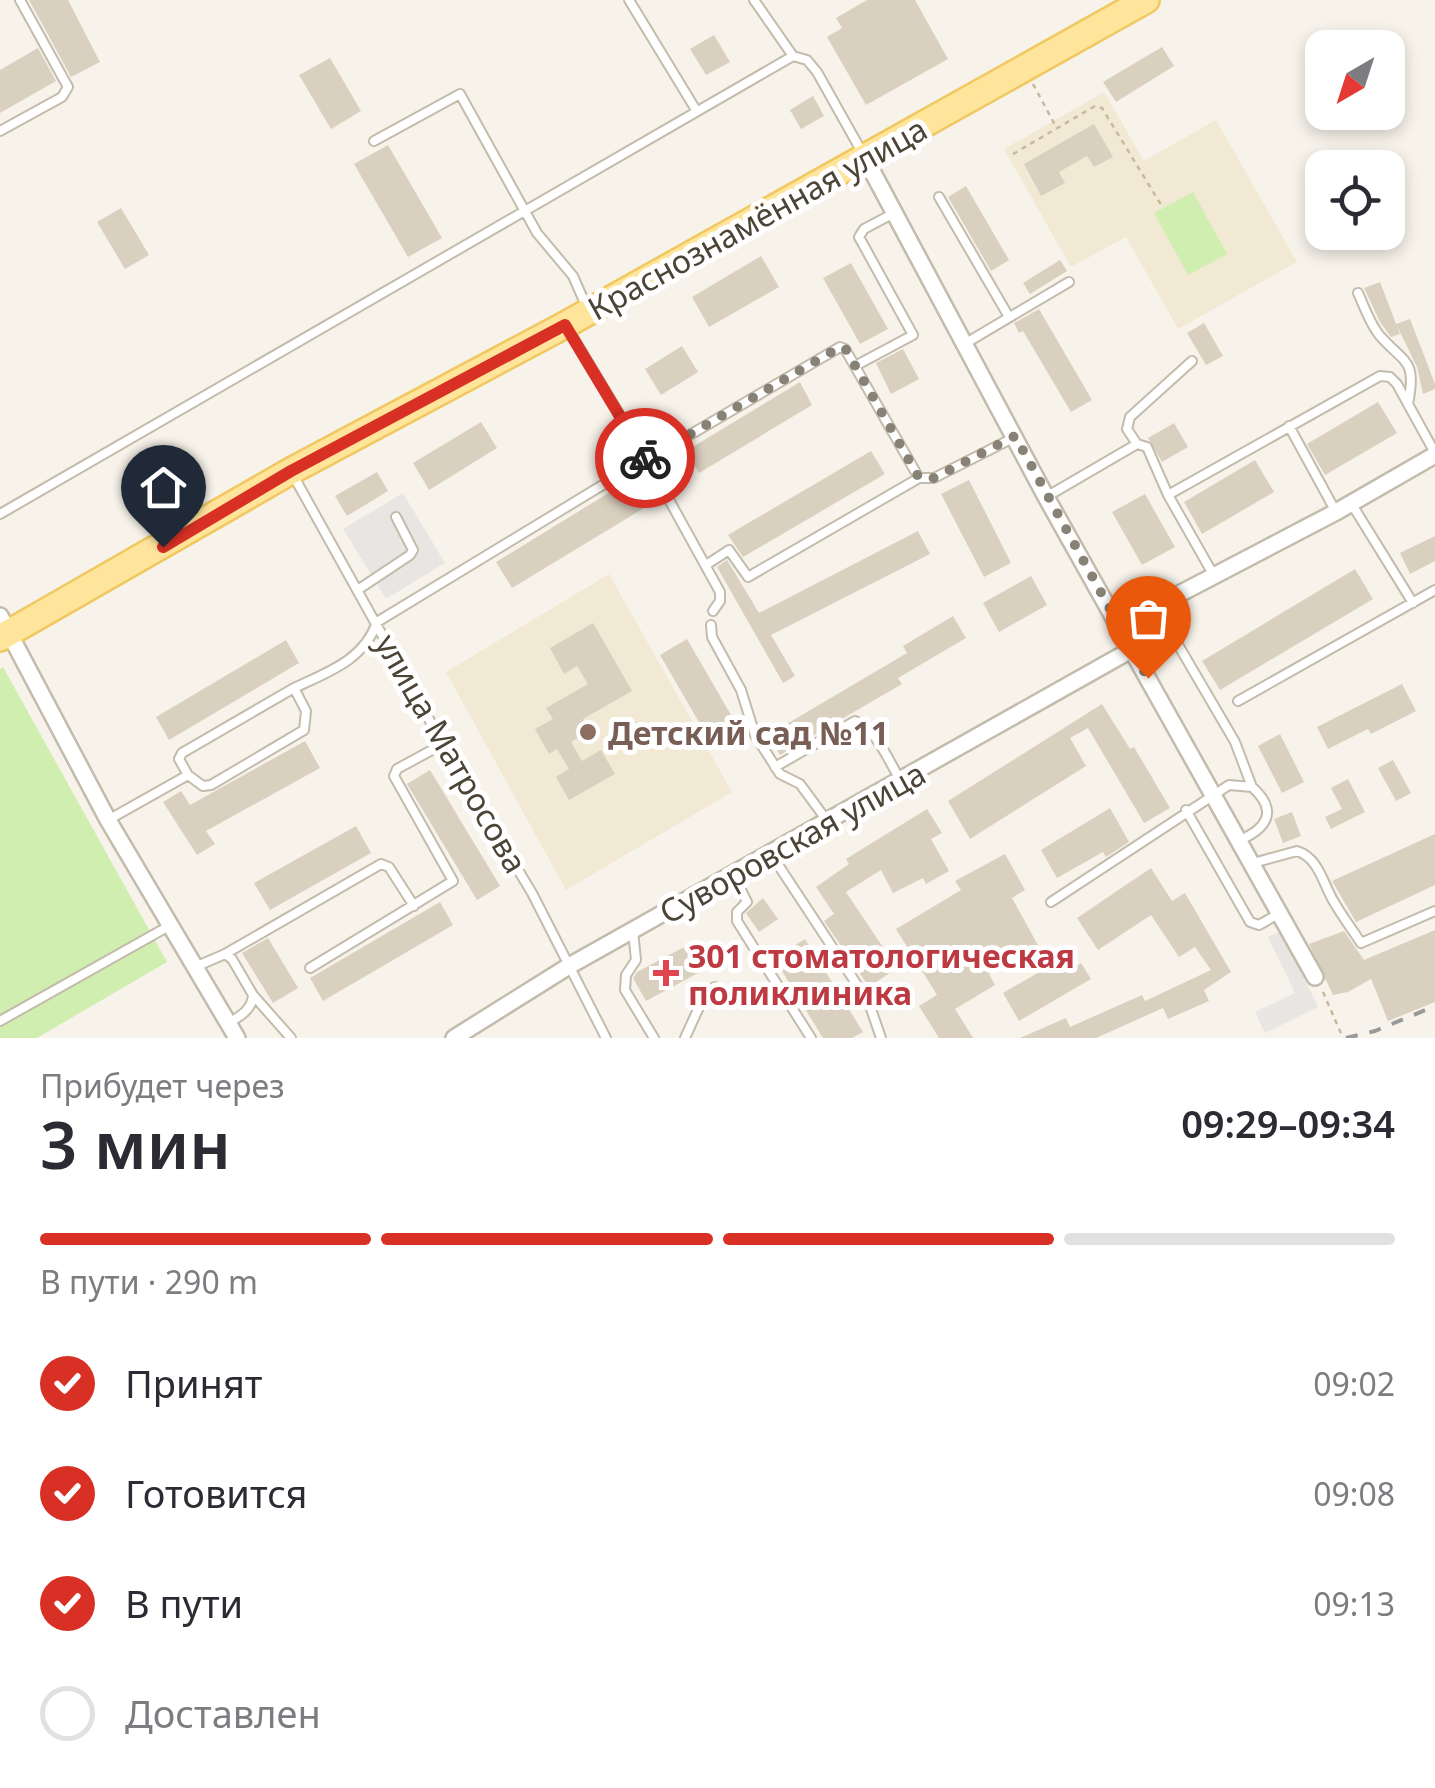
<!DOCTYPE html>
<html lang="ru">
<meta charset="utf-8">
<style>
:root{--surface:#fff;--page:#f2f2f3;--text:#2b2b33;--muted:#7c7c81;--line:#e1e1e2;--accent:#d93025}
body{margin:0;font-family:"Noto Sans",sans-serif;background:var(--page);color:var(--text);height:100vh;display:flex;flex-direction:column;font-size:38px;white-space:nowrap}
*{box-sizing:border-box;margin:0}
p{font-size:32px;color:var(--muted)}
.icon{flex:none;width:55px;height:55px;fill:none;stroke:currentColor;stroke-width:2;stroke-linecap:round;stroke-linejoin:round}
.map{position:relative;height:1038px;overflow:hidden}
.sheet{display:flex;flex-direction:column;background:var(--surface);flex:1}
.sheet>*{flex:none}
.needle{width:65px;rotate:219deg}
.tools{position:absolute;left:1305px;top:30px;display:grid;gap:20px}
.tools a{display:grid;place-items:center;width:100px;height:100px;border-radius:20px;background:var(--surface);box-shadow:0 5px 15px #0003;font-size:50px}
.pin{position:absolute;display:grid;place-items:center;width:85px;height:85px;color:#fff;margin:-102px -42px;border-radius:50% 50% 50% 0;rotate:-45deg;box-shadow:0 0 10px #0007}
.pin .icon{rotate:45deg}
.courier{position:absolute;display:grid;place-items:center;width:100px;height:100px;margin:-50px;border:8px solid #d93025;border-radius:50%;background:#fff;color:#222;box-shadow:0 2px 12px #0007}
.summary em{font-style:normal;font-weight:600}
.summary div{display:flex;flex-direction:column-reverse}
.summary{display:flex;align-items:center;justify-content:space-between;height:170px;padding:0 40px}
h1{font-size:65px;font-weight:600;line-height:75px}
.bar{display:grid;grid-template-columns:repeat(4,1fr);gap:15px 10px;align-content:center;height:120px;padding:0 40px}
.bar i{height:12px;border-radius:8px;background:var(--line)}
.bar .on{background:var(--accent)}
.bar p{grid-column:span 4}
ol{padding:0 40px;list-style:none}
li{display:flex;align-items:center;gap:30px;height:110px}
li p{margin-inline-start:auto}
li .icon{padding:10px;border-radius:50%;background:var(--accent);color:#fff;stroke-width:4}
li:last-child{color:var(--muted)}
li i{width:55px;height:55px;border:5px solid var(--line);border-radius:50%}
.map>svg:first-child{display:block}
.education{fill:#f1e9d3}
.green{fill:#d0eeb0}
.parking{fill:#e8e6e2}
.building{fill:#dad0bf}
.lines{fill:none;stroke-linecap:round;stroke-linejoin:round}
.lane-casing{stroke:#c3bcac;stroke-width:12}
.street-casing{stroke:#c3bcac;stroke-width:20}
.primary-casing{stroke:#f0c85f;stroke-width:30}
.path{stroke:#c7b99c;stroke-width:2.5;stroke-dasharray:5 5;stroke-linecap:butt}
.lane{stroke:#fff;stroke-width:8}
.street{stroke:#fff;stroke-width:15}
.primary{stroke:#ffe59b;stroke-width:25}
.rail{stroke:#9a9a9a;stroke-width:4;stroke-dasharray:12 12;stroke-linecap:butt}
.done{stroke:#888176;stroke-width:10;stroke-dasharray:0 18}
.route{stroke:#d93025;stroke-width:12}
.education-dot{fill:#8d6e63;stroke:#fff;stroke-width:4}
.health-dot{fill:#e0444e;stroke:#fff;stroke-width:4}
.labels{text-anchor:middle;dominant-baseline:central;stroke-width:10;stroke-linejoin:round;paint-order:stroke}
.street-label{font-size:32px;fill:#4c4437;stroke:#fff}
.education-label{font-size:32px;font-weight:bold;fill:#785e54;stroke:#fff;text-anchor:start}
.health-label{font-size:32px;font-weight:bold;fill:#be3a42;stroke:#fff;text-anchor:start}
</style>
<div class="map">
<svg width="1435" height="1038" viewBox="0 0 1435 1038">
<rect width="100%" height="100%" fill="#f7f3eb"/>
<path class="education" d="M1104 92 1144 161 1216 120 1297 262 1178 329 1126 237 1071 267 1004 149Z
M609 574 732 792 566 890 446 672Z"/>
<path class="green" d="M1193 192 1227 254 1188 275 1154 213Z
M3 667 167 962 37 1038H0V669Z"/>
<path class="parking" d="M403 493 445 563 386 599 343 529Z
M1281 931 1318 1007 1265 1033 1255 1012 1295 993 1268 937Z"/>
<path class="building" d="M29 0H68L100 62 71 77Z
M867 0H915L948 59 866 105 827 37 842 28 836 18Z
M714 35 730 62 706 75 690 49Z
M1162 47 1174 66 1116 102 1103 82Z
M38 48 56 81 0 113V70Z
M330 58 361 111 331 129 299 75Z
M813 96 824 116 801 129 790 110Z
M1094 124 1113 157 1094 167 1087 156 1059 172 1065 183 1041 196 1024 164Z
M388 145 442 238 408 257 354 164Z
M966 186 1009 260 991 271 948 197Z
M121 208 149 255 125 269 97 222Z
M761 256 779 287 709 327 692 297Z
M1060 260 1067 271 1030 294 1023 283Z
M851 263 888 329 860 344 823 278Z
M1380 282 1400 334 1391 337 1380 322 1364 288Z
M1039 309 1092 400 1071 412 1023 331 1019 333 1014 323Z
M1410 319 1435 384V389L1423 394 1417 367 1396 324Z
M1204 323 1223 356 1206 365 1187 333Z
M682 346 698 372 661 395 645 369Z
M903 349 919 379 891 394 876 363Z
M800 382 812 405 699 473 686 451Z
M1378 402 1397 433 1325 475 1307 444Z
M481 422 497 448 429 490 413 463Z
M1174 423 1188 447 1162 462 1148 438Z
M871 451 885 474 743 557 728 535Z
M1255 460 1274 492 1202 534 1184 502Z
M377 472 388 491 347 516 335 496Z
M633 478 649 505 512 588 496 562Z
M969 480 1011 563 984 577 941 494Z
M1145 494 1175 547 1142 565 1112 512Z
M918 531 930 554 771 635 795 676 783 683 717 567 727 560 759 613Z
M1435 536V561L1410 574 1400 553Z
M1355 569 1373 599 1220 690 1202 661Z
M1031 576 1047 605 999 632 983 603Z
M953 616 966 638 898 678 902 684 780 755 768 735 907 653 903 646Z
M593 623 632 691 583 719 590 731 571 742 582 761 601 750 615 774 569 800 556 777 569 769 557 749 549 754 535 729 553 719 546 708 588 684 577 666 564 674 550 648Z
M687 639 738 727 711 743 660 655Z
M286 640 299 663 169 740 156 717Z
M1402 684 1416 711 1371 734 1368 729 1328 749 1317 727Z
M1102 704 1130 749 1134 747 1170 808 1144 823 1088 728 1070 738 1086 766 970 839 948 801Z
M1280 734 1304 782 1282 793 1258 746Z
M305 741 320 768 206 831 215 844 197 855 163 802 181 791 190 805Z
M1393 760 1411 793 1396 801 1378 768Z
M430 770 500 886 477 900 407 784Z
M1348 779 1365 812 1331 829 1325 817 1342 809 1331 788Z
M1110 808 1129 842 1106 857 1103 852 1057 878 1041 850Z
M927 809 942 833 931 839 949 871 926 884 923 878 893 893 881 870 846 892 897 968 869 987 824 921 834 914 816 887 849 864 846 859Z
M1292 812 1301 836 1283 843 1274 819Z
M356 826 371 853 270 910 254 883Z
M1435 834V885L1356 922 1332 881Z
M1005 854 1025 890 1012 898 1039 947 989 974 995 985 955 1009 973 1038H939L919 1006 937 995 896 929 961 890 955 881Z
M1151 868 1172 901 1185 893 1231 972 1204 990 1209 1001 1168 1019 1163 1008 1096 1038H1020L1066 1018 1070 1027 1142 995 1145 1001 1211 970 1195 947 1179 957 1151 915 1098 950 1077 918Z
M763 898 778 919 759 932 746 913Z
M440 902 453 925 323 1001 310 978Z
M1435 930V1002L1388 1021 1371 979 1348 992 1333 995 1309 944 1344 931 1364 960Z
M268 938 298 988 273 1003 242 953Z
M805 939 863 1032 852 1038H823L774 958Z
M686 946 700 972 646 1001 633 978 637 972Z
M1060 960 1067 972 1081 963 1091 979 1019 1021 1003 993Z"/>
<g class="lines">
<g class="lane-casing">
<path id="lane" d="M629 0 696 110
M754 0 793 56
M0 131 62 97 68 87 20 0
M374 141 460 94 537 233 573 276 587 308
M939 197 1009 317
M1358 293C1364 306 1370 324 1380 336 1405 364 1417 359 1408 404
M568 329 647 460 720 592V601L713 611
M966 343 1069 282
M855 366 913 335 859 237 864 229 894 213
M1289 426 1336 512
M1137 444 1127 429 1130 417 1192 361
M647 460 840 347 845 349 919 478H934L1015 437
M293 475 450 757 532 893 606 1038
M1168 495 1380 376 1390 377 1397 384 1435 453
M1046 497 1137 444 1147 447 1168 495 1213 574
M1351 503 1413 603
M0 514 793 56 807 60 817 72 863 154
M706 565 729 550 748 577 919 478
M359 589 410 555 413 550 396 517
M1156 607 1235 742 1252 787
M711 625 712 637 741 690 755 735 780 774 800 784 828 822
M294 688C328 672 364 660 377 622L629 469
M1238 701 1435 590
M775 767 855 721C876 728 889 762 901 781
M1186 810 1250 922 1259 925 1280 913
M108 820 188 775 203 786 211 785 304 730 306 711 294 688 182 753 179 759 188 775
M771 854 869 1003 881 1038
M1253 863 1297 851C1319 858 1323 884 1334 902 1342 916 1352 929 1361 943L1435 911
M733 874 747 902 737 912V921L811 1038
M1051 902 1229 785 1252 787C1278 810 1268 828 1240 840
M633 931 636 960 626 975 625 990 654 1038
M225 954 381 864 389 867 414 906
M195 967 225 954 232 959 253 995C252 1010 240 1016 229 1023
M310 968 453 881 394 776 397 769 443 744
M253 995 291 1038
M0 1021 169 926
M685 1038 705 994 715 987"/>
</g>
<g class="street-casing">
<path id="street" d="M864 156 1046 497 1315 977
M0 616 108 820 237 1038
M1118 626 1336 512 1435 455
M454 1038 569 966 1131 650"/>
</g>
<g class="primary-casing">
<path id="primary" d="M0 638 291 471 565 325 1146 0"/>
</g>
<path class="path" d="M1033 84 1055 125
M1013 154 1095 106 1102 108 1163 208
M1323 992 1343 1038"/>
<use href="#lane" class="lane"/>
<use href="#street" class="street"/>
<use href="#primary" class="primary"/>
<path class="rail" d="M1346 1038 1375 1031 1435 1006"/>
</g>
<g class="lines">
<path class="done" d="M645 458 646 460 840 347 845 348 919 478H934L1015 436 1148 678"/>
<path class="route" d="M163 547 291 471 565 325 645 458"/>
</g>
<circle class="education-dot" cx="588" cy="732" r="10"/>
<path class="health-dot" d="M661 958h10v10h10v10h-10v10h-10v-10h-10v-10h10z"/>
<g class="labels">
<g class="street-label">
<text transform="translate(757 218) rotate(-29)">Краснознамённая улица</text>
<text transform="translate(452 753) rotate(60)">улица Матросова</text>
<text transform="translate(792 842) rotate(-29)">Суворовская улица</text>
</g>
<g class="education-label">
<text x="608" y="732">Детский сад №11</text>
</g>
<g class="health-label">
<text x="688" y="955">301 стоматологическая<tspan x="688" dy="37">поликлиника</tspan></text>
</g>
</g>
</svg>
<div class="tools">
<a><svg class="needle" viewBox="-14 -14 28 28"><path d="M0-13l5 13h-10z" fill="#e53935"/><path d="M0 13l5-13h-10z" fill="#7c7c81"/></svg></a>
<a><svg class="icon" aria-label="locate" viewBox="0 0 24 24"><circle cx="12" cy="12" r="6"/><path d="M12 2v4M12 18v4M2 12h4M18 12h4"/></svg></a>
</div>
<div class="pin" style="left:1148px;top:678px;background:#ea580c"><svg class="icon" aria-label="bag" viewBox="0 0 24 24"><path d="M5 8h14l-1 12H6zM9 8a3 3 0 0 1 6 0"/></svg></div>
<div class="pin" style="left:163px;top:547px;background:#1f2937"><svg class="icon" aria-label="home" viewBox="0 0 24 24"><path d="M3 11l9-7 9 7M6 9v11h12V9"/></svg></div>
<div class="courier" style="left:645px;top:458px"><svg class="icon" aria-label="bike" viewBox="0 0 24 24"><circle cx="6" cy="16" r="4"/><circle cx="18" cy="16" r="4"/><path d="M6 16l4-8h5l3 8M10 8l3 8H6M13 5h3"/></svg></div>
</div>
<section class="sheet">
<div class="summary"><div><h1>3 мин</h1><p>Прибудет через</p></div><em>09:29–09:34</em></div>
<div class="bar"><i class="on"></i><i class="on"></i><i class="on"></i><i></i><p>В пути · 290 m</p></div>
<ol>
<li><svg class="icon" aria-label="check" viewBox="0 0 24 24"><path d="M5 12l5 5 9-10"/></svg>Принят<p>09:02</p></li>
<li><svg class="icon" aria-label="check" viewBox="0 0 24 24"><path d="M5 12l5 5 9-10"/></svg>Готовится<p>09:08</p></li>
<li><svg class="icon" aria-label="check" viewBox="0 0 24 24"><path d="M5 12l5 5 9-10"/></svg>В пути<p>09:13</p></li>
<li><i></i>Доставлен</li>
</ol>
</section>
